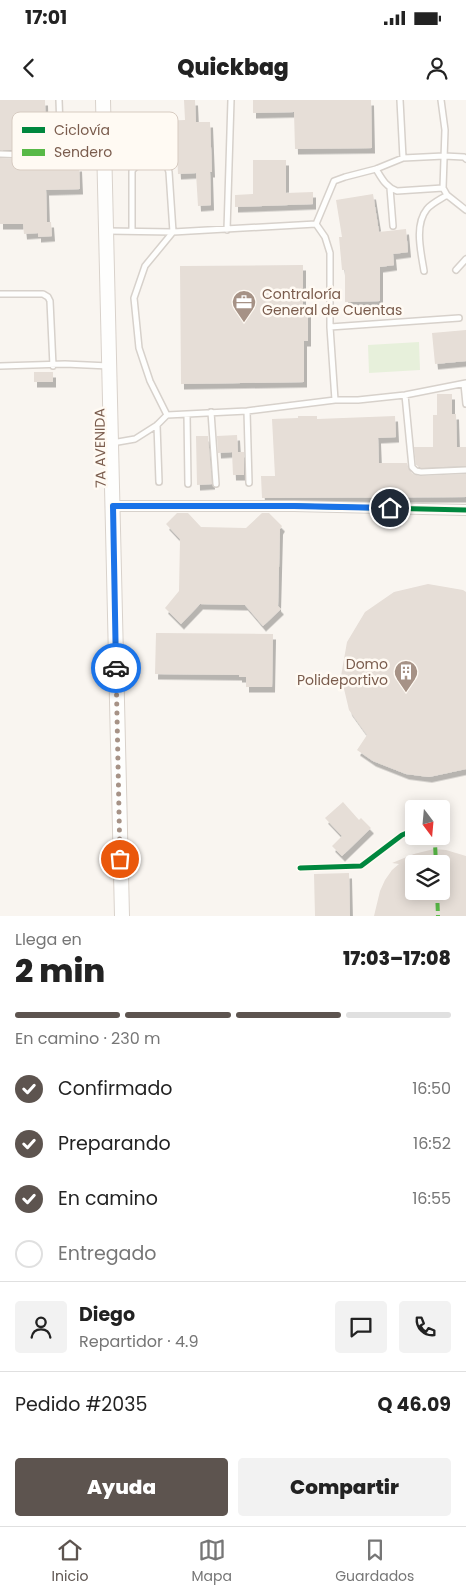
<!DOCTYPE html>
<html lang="es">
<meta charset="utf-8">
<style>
:root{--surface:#fff;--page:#f2f2f2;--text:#222;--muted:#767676;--line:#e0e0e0;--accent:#5d544f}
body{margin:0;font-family:Poppins,sans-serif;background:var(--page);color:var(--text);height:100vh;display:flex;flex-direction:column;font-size:19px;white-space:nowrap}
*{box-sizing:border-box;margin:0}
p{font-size:16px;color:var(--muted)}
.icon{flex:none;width:28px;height:28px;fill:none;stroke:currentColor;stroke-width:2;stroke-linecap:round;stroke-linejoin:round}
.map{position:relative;height:816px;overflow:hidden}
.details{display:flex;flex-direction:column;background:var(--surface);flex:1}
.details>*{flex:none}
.needle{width:32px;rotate:164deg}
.tools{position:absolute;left:405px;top:700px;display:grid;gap:10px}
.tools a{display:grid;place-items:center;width:45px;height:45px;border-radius:5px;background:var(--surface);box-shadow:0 2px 12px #0003;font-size:25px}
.pin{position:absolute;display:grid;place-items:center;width:42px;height:42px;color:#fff;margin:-21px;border:2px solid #fff;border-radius:50%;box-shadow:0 1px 5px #0007}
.courier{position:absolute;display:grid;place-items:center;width:50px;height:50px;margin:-25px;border:4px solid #1a73e8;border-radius:50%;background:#fff;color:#222;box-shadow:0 1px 6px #0007}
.head em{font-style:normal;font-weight:800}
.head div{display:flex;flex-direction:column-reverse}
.head{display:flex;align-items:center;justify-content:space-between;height:85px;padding:0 15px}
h1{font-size:32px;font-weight:800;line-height:38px}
.bar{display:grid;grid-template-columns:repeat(4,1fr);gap:8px 5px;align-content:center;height:60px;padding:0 15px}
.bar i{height:6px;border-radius:4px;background:var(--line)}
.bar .selected{background:var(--accent)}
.bar p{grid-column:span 4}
.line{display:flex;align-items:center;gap:12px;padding:0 15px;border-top:1px solid var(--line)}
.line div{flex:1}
.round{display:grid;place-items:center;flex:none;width:52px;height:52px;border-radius:5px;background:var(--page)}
ol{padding:0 15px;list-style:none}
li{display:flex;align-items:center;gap:15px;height:55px}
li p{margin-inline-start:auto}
li .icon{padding:5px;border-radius:50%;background:var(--accent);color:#fff;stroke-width:4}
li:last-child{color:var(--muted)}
li i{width:28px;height:28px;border:2px solid var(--line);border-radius:50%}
.cta{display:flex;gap:10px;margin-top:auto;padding:10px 15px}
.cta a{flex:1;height:58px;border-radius:5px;background:var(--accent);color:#fff;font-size:20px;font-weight:800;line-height:58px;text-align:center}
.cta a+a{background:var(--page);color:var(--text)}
.status{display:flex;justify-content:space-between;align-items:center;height:35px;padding:0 25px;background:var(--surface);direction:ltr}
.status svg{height:14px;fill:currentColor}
header{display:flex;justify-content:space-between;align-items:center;height:65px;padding:0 15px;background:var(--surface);font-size:22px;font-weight:800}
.tab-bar{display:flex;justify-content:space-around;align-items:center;height:70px;border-top:1px solid var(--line);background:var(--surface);font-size:14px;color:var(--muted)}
.tab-bar a{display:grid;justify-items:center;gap:2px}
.tab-bar .selected{color:var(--accent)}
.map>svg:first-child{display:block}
.green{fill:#e7f0db}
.building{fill:#e6ded7;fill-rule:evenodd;filter:url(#shadow)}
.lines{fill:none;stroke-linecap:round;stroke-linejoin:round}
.service-casing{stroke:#d7d1cb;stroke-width:8}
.minor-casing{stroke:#d7d1cb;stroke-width:12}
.secondary-casing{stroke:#d9d2cb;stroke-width:16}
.service{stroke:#fefefd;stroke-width:5}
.minor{stroke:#fefefd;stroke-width:10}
.secondary{stroke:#fefefd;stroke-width:14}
.quiet{stroke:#58b947;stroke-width:4;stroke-dasharray:8 4;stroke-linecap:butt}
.cycleway-casing{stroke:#fffaf3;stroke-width:8}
.cycleway{stroke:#00873e;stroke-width:5}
.done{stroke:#a69286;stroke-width:5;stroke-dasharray:0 9}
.route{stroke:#1a73e8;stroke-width:6}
.labels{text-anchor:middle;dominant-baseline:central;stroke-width:5;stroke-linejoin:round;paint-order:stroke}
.poi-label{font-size:14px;fill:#7a5c4d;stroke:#fffaf3;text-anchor:start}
.street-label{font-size:14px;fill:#7a5c4d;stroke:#fffaf3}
.key{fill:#fffaf3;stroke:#d7cbc1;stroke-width:1}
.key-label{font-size:14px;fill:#7a5c4d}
</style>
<div class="status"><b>17:01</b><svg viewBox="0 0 49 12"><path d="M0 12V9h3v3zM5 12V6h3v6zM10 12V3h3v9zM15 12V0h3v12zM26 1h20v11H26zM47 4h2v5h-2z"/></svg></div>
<header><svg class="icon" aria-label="back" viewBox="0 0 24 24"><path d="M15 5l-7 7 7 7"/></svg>Quickbag<svg class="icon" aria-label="person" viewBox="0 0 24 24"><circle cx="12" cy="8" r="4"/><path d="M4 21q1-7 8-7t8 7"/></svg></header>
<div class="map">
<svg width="466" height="816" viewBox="0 0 466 816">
<defs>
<filter id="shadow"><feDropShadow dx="3" dy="5.5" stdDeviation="0" flood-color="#0004"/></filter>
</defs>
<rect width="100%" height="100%" fill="#f9f5f0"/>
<path class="green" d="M419 242 420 270 369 273 368 245Z"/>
<path class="building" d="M0 0H45L46 41 18 42V50H0Z
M184 0H195L196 22H210L212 72H210L211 105 198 106 196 73 178 74 177 55 136 57 134 22 185 20Z
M253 0H371L372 48 295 49 294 12 253 13Z
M0 58 18 59V68L79 66 80 89 46 90 47 122H51L52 136 38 137V133L24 134 23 124H0Z
M253 60H286V93L313 92V104L235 107V95L253 94Z
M373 94 379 132 406 129 408 152 393 154 394 165 380 167V201L345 202V170H342L339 137H342L336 100Z
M303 165V205H308V241H304V282L181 284 180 166Z
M466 230V261L435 264 432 233Z
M34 272H53V282H34Z
M437 294H452V314H456L457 347H466V366L421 368 416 365 414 347H433V315H437Z
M298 316H317V319L395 316 396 337 378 338 379 363H407L409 370 413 374 420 376 466 374V397L262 398 261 376H275L272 319 298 318Z
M237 335 238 352H235H244V375H233L232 352 218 353 217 336Z
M196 336H208L212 384 197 385Z
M177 413H188L201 427 246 428 262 413H269L282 426 280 429 278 506 281 509 263 526 245 505 200 504 181 524 165 508 179 491 180 439 166 424Z
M428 484 463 490 466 492V669L429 677 406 674 373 661 357 650 367 635 349 610 341 576 347 542 365 512 394 492Z
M156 533 273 534 272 587H246V577H239V575L155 574Z
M343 702 359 720 361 718 371 728 342 756 332 746 342 736 325 718Z
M434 749 446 750 466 756V816H374L380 791 385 780 392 770 399 764 392 763 414 754ZM414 764H441V791H414Z
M349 773 350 816H315L314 774Z"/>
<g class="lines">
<g class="service-casing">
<path id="service" d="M59 0 61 55
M400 0 403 58
M441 0 445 30 443 88
M0 54 104 58
M376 69C382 79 386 87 397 91L443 88 447 95 466 110
M390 88 393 126
M316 124 334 81 345 77 376 69 403 58 444 56 464 57 466 59
M316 124 325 137 330 153V227L335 300
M227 130 231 0
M107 131 173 132 316 124
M132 131V71C137 61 158 62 167 66L169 72 173 132 145 166 134 198 139 248 150 281 167 315
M456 170 466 159
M424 171C421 152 414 125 427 109 432 103 441 99 447 95
M0 194H43L48 197 50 201 53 266
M330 227 459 218
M0 266 65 264 109 266
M464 284 466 304
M405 295 412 367 416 371 421 372 466 370
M247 311 249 383
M211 312 216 384
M187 314 188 384
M157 325 159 382
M112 343 135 339 157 325 167 315 247 311 335 300H358L405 295 466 283"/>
</g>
<g class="minor-casing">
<path id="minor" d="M113 406H294L466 410"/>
</g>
<g class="secondary-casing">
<path id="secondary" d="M103 0 122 816"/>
</g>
<use href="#service" class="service"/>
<use href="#minor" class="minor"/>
<use href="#secondary" class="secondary"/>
<path class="quiet" d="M432 736 435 743 436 764
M437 791 438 816"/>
<g class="cycleway-casing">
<path id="cycleway" d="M113 406H294L466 410
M300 768 361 766 402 735 414 730"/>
</g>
<use href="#cycleway" class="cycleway"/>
</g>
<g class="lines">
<path class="done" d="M116 568 120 759"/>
<path class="route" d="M116 568 113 406H294L390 408"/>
</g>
<defs>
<g id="office-pin" transform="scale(1.25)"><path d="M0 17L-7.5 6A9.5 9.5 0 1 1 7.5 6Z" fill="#a69286" stroke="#fffaf3"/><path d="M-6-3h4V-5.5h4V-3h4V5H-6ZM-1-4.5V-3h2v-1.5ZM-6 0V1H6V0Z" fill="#fff"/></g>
<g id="building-pin" transform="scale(1.25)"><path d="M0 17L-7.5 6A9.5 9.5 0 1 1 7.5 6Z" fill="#a69286" stroke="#fffaf3"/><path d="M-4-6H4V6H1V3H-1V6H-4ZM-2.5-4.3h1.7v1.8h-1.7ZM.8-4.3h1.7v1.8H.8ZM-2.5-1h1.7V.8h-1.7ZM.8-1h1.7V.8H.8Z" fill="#fff"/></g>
</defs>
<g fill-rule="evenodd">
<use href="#office-pin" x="244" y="202"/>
<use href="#building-pin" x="406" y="572"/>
</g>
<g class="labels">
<g class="poi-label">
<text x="262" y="194">Contraloría<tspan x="262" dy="16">General de Cuentas</tspan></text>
<text x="388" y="564" text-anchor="end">Domo<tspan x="388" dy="16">Polideportivo</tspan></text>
</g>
<g class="street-label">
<text transform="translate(100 348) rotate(-91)">7A AVENIDA</text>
</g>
</g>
<rect x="12" y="12" width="166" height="58" rx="8" class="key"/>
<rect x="22" y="27" width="23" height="6" fill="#00873e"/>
<rect x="22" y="49" width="23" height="7" fill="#58b947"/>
<g class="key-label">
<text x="54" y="35">Ciclovía</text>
<text x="54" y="57">Sendero</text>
</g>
</svg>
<div class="tools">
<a><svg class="needle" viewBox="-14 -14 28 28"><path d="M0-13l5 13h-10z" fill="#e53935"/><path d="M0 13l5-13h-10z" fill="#767676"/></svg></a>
<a><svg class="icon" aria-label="layers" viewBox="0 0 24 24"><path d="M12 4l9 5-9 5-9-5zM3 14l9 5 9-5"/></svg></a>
</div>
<div class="pin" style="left:120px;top:759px;background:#ea580c"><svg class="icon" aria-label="bag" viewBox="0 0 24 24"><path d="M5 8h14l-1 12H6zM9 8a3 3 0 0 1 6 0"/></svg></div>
<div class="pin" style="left:390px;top:408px;background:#1f2937"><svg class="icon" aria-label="home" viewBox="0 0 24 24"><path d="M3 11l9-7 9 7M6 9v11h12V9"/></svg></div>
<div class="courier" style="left:116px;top:568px"><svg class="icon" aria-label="car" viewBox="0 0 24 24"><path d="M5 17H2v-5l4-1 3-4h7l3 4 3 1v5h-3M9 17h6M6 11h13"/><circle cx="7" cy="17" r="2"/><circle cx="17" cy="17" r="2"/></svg></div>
</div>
<section class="details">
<div class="head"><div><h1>2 min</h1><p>Llega en</p></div><em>17:03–17:08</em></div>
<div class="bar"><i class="selected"></i><i class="selected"></i><i class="selected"></i><i></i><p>En camino · 230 m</p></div>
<ol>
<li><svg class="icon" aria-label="check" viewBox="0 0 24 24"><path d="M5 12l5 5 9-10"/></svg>Confirmado<p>16:50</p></li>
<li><svg class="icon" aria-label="check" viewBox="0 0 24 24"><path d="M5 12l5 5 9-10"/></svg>Preparando<p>16:52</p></li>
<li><svg class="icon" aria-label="check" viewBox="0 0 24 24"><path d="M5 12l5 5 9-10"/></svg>En camino<p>16:55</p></li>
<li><i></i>Entregado</li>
</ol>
<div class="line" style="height:90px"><a class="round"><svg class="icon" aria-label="person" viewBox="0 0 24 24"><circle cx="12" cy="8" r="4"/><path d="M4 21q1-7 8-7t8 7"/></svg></a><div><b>Diego</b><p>Repartidor · 4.9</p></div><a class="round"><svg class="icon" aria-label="chat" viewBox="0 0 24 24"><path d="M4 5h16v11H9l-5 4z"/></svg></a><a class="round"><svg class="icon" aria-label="phone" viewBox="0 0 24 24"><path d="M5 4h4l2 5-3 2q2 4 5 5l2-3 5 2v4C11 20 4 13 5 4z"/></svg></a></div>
<div class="line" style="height:65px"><div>Pedido #2035</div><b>Q 46.09</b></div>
<div class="cta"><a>Ayuda</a><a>Compartir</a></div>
</section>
<nav class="tab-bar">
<a class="selected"><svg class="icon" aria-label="home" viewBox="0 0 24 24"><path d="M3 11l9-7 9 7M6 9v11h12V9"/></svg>Inicio</a>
<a><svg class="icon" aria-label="map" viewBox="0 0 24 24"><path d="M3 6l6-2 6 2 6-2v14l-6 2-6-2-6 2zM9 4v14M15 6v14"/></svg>Mapa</a>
<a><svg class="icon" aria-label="saved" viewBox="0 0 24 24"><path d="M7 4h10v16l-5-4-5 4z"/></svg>Guardados</a>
</nav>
